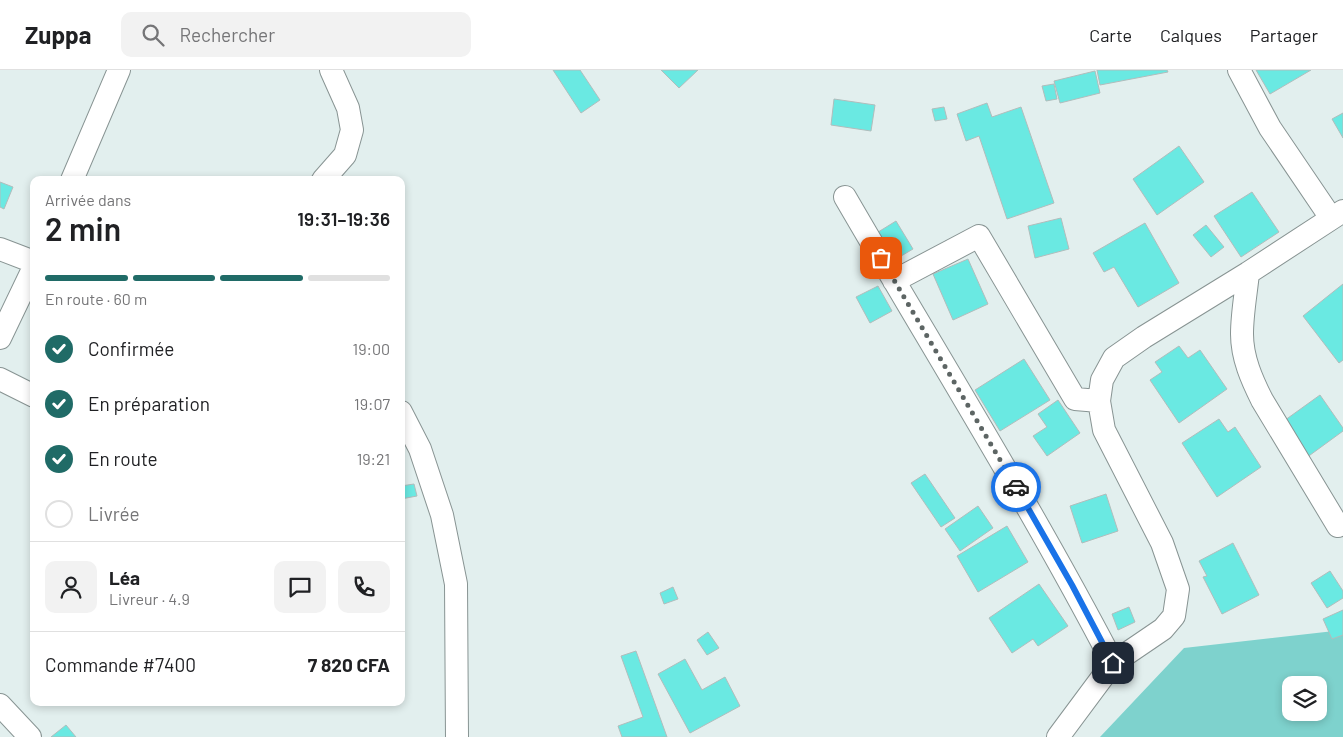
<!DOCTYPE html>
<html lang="fr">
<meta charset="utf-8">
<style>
:root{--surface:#fff;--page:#f2f2f2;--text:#202124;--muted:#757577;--line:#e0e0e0;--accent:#206b67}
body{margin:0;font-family:Barlow,sans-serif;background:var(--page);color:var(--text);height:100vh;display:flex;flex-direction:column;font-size:19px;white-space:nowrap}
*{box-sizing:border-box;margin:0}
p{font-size:16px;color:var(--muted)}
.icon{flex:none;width:28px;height:28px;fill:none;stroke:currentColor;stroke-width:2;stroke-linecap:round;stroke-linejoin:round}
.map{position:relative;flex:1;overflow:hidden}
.details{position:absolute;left:30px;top:106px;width:375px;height:530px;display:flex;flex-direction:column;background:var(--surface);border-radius:10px;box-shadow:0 2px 8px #0003}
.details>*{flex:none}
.controls{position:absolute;left:1282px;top:606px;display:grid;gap:10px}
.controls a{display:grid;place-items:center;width:45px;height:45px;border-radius:10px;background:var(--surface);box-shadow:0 2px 8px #0003;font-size:25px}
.pin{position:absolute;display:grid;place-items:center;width:42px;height:42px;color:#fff;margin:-21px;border-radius:10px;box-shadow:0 2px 8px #0006}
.courier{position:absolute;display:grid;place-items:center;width:50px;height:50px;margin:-25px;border:4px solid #1a73e8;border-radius:50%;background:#fff;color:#222;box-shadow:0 1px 6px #0007}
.headline em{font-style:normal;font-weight:600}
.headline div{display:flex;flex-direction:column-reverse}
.headline{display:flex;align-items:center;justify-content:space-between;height:85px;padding:0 15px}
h1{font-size:32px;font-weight:600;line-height:38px}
.bar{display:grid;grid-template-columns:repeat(4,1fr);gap:8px 5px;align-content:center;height:60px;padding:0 15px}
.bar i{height:6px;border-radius:4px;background:var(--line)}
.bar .selected{background:var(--accent)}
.bar p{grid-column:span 4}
.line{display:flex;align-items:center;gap:12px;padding:0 15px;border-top:1px solid var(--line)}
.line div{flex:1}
.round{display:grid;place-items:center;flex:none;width:52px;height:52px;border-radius:10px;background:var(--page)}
ol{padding:0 15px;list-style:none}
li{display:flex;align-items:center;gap:15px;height:55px}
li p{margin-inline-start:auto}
li .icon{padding:5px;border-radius:50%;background:var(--accent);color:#fff;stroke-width:4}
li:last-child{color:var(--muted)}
li i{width:28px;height:28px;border:2px solid var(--line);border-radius:50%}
header{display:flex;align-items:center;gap:30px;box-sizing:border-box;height:70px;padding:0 25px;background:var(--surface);border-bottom:1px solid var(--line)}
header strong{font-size:24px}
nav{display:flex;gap:28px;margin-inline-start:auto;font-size:18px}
.search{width:350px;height:45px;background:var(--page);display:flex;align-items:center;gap:12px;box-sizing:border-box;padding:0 18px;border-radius:10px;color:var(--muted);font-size:19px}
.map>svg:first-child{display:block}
.green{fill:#7ed2cd;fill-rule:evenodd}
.building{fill:#6ae9e2;stroke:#b1bdbc}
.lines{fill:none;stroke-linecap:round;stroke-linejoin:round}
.minor-casing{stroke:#889493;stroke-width:24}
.minor{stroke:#fff;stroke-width:22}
.done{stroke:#5d6564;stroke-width:5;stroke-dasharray:0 9}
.route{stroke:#1a73e8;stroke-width:6}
</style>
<header>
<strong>Zuppa</strong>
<div class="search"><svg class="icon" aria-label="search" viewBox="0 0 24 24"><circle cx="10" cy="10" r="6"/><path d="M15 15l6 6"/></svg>Rechercher</div>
<nav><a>Carte</a><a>Calques</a><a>Partager</a></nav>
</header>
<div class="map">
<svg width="1343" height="667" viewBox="0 0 1343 667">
<rect width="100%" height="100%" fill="#e2efee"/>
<path class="green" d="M1343 560V667H1100L1184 578ZM1291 615H1319V642H1291Z"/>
<path class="building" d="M553 0H580L600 30 581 43Z
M661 0H698L679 18Z
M1097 0H1167L1168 2 1100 15Z
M1256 0H1311L1270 24Z
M1095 1 1100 23 1060 33 1054 11Z
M1054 14 1057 29 1046 31 1042 16Z
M834 29 875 35 871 61 831 55Z
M987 33 992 47 1021 37 1054 133 1007 149 979 66 966 71 957 44Z
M944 37 947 49 935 51 932 39Z
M1343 43V68L1332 49Z
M1179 76 1204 112 1157 145 1133 109Z
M0 112 13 117 4 139 0 137Z
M1252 122 1279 162 1241 187 1214 146Z
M1061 148 1069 179 1035 188 1028 156Z
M896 151 913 179 891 192 875 164Z
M1145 153 1179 213 1138 237 1114 197 1104 202 1093 183Z
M1206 155 1224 177 1211 187 1193 165Z
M968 189 988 234 953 250 933 204Z
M1343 214V290L1339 293 1303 246Z
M878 216 892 241 870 253 856 227Z
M1179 276 1188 288 1200 280 1227 319 1179 353 1150 310 1162 302 1155 292Z
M1024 289 1050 330 1000 361 975 320Z
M1320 325 1343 358V361L1306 388 1281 353Z
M1058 330 1080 363 1047 386 1033 366 1047 357 1038 344Z
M1219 349 1228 362 1235 357 1261 397 1217 427 1182 373Z
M925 404 955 448 941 457 911 413Z
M414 414 417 426 401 429V416Z
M1106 424 1118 461 1082 473 1070 436Z
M978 436 993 458 960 481 945 459Z
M1007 456 1028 492 978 522 957 486Z
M1233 473 1259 525 1222 544 1203 507 1207 506 1199 491Z
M1330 501 1343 521V528L1327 538 1311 513Z
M1039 514 1068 556 1038 576 1033 569 1012 583 989 548Z
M673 517 678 529 664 534 660 523Z
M1129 537 1135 552 1118 560 1112 544Z
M1343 540V565L1332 569 1323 549Z
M708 562 719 578 707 585 697 570Z
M636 581 667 667H622L618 656 643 647 621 586Z
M685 589 702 620 725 607 740 636 690 663 658 604Z
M66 655 76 667H51Z"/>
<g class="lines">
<g class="minor-casing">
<path id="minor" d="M1239 0 1270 58 1331 148
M72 110 119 0
M323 110 345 85 352 60 348 38 331 0
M845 127C935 282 1030 434 1113 593
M0 179 34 192
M1248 203C1246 223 1242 244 1242 264 1242 288 1252 310 1262 330L1338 456
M894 211 979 166 1075 329 1099 331
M0 268 34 197
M0 309 34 326
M401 342 420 379 442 445 456 514 457 667
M0 635 30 667
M1058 667 1113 593 1163 559 1174 546 1178 519 1162 473 1104 360 1099 331 1102 310 1114 288 1144 267 1248 203 1343 141"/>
</g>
<use href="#minor" class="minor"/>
</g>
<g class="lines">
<path class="done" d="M881 188 1016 417"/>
<path class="route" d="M1016 417 1072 515 1113 593"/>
</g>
</svg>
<div class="controls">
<a><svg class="icon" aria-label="layers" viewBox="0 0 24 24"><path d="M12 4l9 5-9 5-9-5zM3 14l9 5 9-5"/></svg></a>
</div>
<div class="pin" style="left:881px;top:188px;background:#ea580c"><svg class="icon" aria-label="bag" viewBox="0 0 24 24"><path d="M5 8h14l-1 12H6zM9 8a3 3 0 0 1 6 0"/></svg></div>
<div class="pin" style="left:1113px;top:593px;background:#1f2937"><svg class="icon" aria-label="home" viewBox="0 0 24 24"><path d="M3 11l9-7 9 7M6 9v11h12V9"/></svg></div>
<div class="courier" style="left:1016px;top:417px"><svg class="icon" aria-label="car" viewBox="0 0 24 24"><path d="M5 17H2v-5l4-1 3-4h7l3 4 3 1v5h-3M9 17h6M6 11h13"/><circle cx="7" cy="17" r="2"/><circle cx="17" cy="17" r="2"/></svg></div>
<section class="details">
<div class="headline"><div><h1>2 min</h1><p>Arrivée dans</p></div><em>19:31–19:36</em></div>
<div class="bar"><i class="selected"></i><i class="selected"></i><i class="selected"></i><i></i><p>En route · 60 m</p></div>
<ol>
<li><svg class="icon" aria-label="check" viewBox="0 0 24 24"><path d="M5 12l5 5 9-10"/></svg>Confirmée<p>19:00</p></li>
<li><svg class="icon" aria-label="check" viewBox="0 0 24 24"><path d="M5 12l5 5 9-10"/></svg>En préparation<p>19:07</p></li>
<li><svg class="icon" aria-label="check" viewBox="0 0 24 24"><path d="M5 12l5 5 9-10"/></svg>En route<p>19:21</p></li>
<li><i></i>Livrée</li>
</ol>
<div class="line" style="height:90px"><a class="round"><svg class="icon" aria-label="person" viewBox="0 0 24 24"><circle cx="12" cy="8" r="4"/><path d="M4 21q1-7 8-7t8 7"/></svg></a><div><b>Léa</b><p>Livreur · 4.9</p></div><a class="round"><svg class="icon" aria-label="chat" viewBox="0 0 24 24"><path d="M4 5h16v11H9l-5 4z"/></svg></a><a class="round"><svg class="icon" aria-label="phone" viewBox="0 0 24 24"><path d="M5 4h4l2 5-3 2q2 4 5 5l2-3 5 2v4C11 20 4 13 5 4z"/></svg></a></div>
<div class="line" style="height:65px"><div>Commande #7400</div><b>7 820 CFA</b></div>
</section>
</div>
